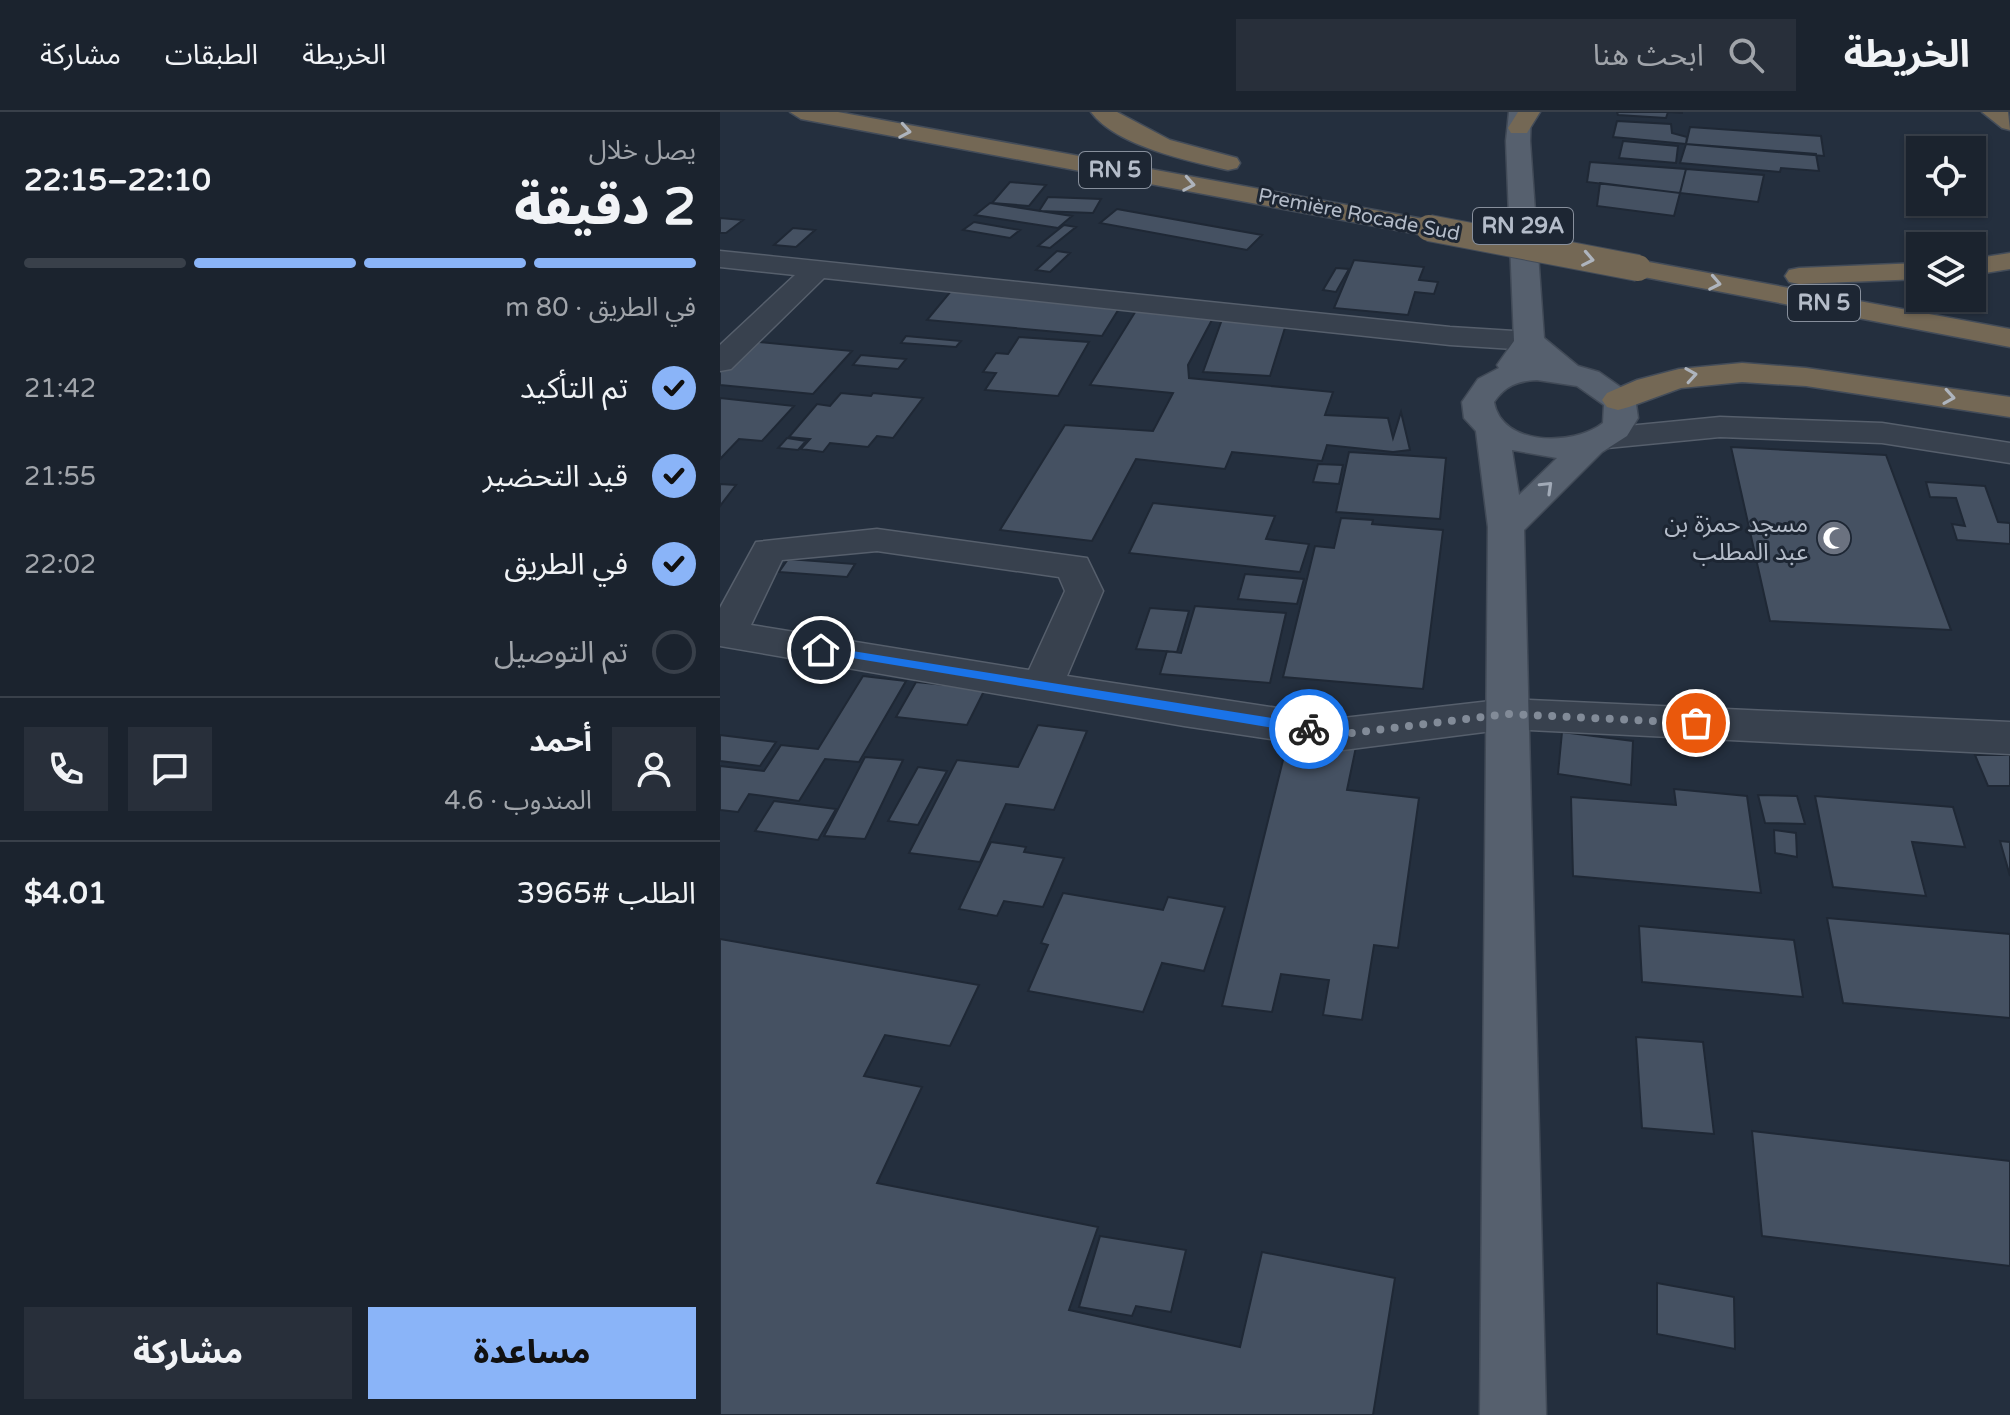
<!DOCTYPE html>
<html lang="ar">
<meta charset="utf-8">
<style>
:root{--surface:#1b232e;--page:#282f3a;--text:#f1f3f6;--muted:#a0a4aa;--line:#39404a;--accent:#8ab4f8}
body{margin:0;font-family:"Varela Round","Noto Sans Arabic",sans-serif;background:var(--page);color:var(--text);direction:rtl;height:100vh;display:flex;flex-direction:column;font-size:30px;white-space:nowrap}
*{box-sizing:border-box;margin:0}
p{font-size:26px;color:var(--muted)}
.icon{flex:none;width:44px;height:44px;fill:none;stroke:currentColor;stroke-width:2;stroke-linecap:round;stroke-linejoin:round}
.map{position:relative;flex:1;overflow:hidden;direction:ltr}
.side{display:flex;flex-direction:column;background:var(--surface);width:720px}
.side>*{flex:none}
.controls{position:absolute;left:1186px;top:24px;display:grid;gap:16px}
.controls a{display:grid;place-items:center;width:80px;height:80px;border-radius:0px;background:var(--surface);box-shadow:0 2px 6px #0004,0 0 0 2px var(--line);font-size:40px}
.pin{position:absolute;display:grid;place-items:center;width:68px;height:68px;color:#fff;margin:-34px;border:4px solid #fff;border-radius:50%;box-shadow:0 2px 8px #0007}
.courier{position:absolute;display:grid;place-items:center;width:80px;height:80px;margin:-40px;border:6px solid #1a73e8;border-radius:50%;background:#fff;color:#222;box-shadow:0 2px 10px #0007}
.summary em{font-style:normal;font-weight:800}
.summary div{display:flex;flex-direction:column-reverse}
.summary{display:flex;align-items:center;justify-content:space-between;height:136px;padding:0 24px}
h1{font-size:52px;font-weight:800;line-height:60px}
.bar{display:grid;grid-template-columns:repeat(4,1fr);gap:12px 8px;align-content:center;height:96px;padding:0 24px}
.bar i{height:10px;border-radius:6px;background:var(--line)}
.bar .active{background:var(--accent)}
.bar p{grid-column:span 4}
.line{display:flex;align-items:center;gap:20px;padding:0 24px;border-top:2px solid var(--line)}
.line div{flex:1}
.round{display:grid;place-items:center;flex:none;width:84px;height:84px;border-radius:0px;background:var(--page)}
ol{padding:0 24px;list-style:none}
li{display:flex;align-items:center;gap:24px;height:88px}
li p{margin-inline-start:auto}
li .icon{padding:8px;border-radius:50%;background:var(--accent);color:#111;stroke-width:4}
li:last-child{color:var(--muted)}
li i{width:44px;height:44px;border:4px solid var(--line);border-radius:50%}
.cta{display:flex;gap:16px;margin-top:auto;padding:16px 24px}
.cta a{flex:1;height:92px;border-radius:0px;background:var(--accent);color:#111;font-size:32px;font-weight:800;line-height:92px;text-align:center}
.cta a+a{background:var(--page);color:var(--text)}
header{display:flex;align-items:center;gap:48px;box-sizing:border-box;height:112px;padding:0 40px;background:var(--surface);border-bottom:2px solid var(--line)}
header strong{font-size:38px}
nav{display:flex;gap:44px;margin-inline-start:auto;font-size:28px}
.search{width:560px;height:72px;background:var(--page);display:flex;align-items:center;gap:20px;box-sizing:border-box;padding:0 28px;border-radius:0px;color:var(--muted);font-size:30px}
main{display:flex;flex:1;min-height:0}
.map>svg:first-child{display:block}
.building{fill:#455162;stroke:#1f2835;stroke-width:2}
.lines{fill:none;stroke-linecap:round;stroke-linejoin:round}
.minor-casing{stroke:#565f6c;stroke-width:3}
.major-casing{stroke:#414a57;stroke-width:3}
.highway-casing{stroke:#434c59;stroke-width:3}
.minor{fill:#38414e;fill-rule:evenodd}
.major{fill:#56606e;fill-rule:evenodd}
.highway{fill:#746855;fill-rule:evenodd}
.highway-bridge-casing{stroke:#434c59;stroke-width:28;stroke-linecap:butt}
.highway-bridge{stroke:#746855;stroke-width:26}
.oneway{stroke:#aeb4bd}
.oneway2{stroke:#a1aab7}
.route{fill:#1a73e8}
.done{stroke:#828b98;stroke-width:8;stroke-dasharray:0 14.4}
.labels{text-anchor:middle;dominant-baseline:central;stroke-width:6;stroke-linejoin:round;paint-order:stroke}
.far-street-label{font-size:20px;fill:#b4bcc9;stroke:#1d2633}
.shield{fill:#1d2633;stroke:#878f9c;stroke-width:2}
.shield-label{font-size:22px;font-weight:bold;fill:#b4bcc9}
.poi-label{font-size:24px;fill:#b4bcc9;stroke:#1d2633;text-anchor:end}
</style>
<header>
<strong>الخريطة</strong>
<div class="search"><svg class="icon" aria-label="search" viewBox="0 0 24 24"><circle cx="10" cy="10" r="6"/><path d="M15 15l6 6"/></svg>ابحث هنا</div>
<nav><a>الخريطة</a><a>الطبقات</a><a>مشاركة</a></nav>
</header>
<main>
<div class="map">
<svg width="1290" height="1303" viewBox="0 0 1290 1303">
<rect width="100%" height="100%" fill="#242f3e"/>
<path class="building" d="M897 0H962V1L948 0 946 6 898 3Z
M897 9 951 12 952 21 967 25 966 32 893 25Z
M970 15 1101 24 1104 44 966 32Z
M903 29 958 34 956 51 899 46Z
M966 32 1096 42 1099 59 1061 56 1060 60 960 51Z
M870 50 966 57 960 81 867 70Z
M966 57 1044 63 1038 90 960 81Z
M290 70 326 73 309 94 272 91Z
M880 71 960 81 954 104 877 94Z
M328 85 381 87 373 101 319 99Z
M270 91 352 104 338 116 255 103Z
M397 97 542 123 527 138 380 111Z
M0 106 23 108 6 121H0Z
M254 110 300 118 290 126 243 118Z
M344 113 356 115 330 136 318 134Z
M73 116 95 118 76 135 54 133Z
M337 139 350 141 330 160 316 158Z
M634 148 704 155 699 168 718 170 714 182 695 180 688 203 614 196Z
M616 156 629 157 616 180 603 178Z
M231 179 400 195 382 224 207 208Z
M417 197 494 204 468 253 469 266 613 280 605 303 668 306 673 326 681 300 690 338 673 340 607 333 602 349 512 340 505 357 416 347 372 429 280 418 345 313 433 319 453 281 370 273Z
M504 202 568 206 550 264 483 260Z
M186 224 241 229 236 235 181 231Z
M299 225 369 230 338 284 265 278 276 261 263 260 276 241 288 242Z
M19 228 132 239 93 282 0 273V246Z
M141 243 186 247 178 257 133 253Z
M121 281 151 284 153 281 203 286 173 326 157 324 148 335 110 331 103 340 81 337 90 327 69 325 97 292 110 294Z
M0 286 74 294 42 329 19 327 0 347Z
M67 326 86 329 78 338 58 336Z
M1011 335 1166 343 1231 518 1050 509Z
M629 340 726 346 720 407 616 400Z
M598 352 623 353 619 372 593 370Z
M1206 370 1265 374 1278 410 1290 411V432L1237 428 1232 412 1245 414 1236 386 1210 385Z
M0 372 16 373 0 394Z
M433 391 555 404 546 427 589 432 580 460 409 441Z
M621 406 653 408 652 412 723 418 703 577 563 565 595 434 614 436Z
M68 447 135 452 127 465 59 460Z
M525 462 584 467 577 492 518 487Z
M475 494 566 501 550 571 440 562 447 539 461 541Z
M430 496 469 499 457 540 416 537Z
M143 564 186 569 139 650 105 647 79 689 29 682 18 700 0 698V654L44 659 61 633 98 637Z
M196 570 265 577 247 613 176 605Z
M318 613 367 619 334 698 286 692 260 750 189 741 237 648 298 655Z
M842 620 913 629 911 673 838 662Z
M0 623 56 630 40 654 0 649Z
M568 628 636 635 627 678 699 686 678 836 654 833 642 908 603 903 609 868 561 862 552 900 502 894Z
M1255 643H1290V674H1268Z
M145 645 183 648 145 727 104 724Z
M198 655 227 659 198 713 168 709Z
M954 677 1027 684 1041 781 853 764 851 685 956 693Z
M1038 683 1077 684 1085 712 1045 711Z
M1095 684 1233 695 1245 735 1192 730 1206 784 1113 775Z
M54 689 116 697 98 728 35 719Z
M1054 718 1076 721 1077 745 1055 741Z
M1280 729 1290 730V764Z
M271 730 306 735 304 740 344 746 323 795 284 789 277 804 239 797Z
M343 781 443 798 448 785 505 795 484 859 442 851 423 900 308 879 328 833 321 831Z
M1107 806 1290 822V906L1123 891Z
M919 814 1074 828 1083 885 922 870Z
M0 827 259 873 230 934 165 923 144 964 202 975 157 1071 378 1115 349 1198 520 1235 542 1140 675 1166 653 1303H0Z
M916 925 983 930 994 1022 922 1016Z
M1032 1019 1290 1049V1154L1042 1124Z
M380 1124 466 1138 451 1200 416 1194 412 1204 359 1195Z
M937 1171 1014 1185 1015 1237 937 1222Z"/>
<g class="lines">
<g class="minor-casing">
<path id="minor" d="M0 139 730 215 809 220 820 223 824 229 820 235 809 238 730 233 104 166 11 257 0 259V233L75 163 0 155Z
M1000 305 1162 311 1290 331V351L1162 331 1000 325 887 336 875 333 870 326 875 319 887 316Z
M157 417 367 446 383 479 347 564 623 606 788 587 1290 610V642L788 617 623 638 464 614 0 534V496L36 430ZM157 439 339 465 345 479 309 558 31 513 62 448Z"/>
</g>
<g class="major-casing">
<path id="major" d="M789 0H811L810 29 824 226 858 254 879 260 909 281 916 292 918 306 907 324 882 340 804 418 826 1303H760L768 415 756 319 744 306 742 290 758 267 779 256 777 253 794 229 786 29ZM817 268 857 274 884 293 883 311C854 334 782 335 774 290 785 274 797 269 817 268ZM792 338 837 346 799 383Z"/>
</g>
<g class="highway-casing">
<path id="highway" d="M70 0H118L709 108 718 110 722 116 718 122 709 124 81 7Z
M371 0H397L450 28 517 46 520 51 517 56 508 58C469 49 396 34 371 0Z
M798 0H820L807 21H791L788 16Z
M1262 0H1288L1290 18 1282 16Z
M1290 141V157L1252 163V147Z
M918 148 1290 217V235L908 162 904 156 908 150Z
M1200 151V167L1079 172 1069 170 1065 164 1069 158 1079 156Z
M1022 251 1086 256 1290 285V305L1086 274 1022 270 961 276 909 295 898 298 887 295 882 288 887 281 917 268 959 257Z"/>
</g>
<use href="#minor" class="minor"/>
<use href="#major" class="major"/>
<use href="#highway" class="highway"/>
<g class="highway-bridge-casing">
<path id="highway-bridge" d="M709 116 918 156"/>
</g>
<use href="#highway-bridge" class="highway-bridge"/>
</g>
<defs><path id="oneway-chevron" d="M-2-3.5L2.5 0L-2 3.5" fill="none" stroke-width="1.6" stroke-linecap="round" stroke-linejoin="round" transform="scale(2)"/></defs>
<g class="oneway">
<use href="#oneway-chevron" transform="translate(185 19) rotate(10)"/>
<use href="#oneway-chevron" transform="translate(469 72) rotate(10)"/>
<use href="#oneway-chevron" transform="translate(868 147) rotate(11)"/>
<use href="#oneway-chevron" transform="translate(995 171) rotate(11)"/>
<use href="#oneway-chevron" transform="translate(971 263) rotate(-9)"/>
<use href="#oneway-chevron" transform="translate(1229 285) rotate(9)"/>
</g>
<use class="oneway2" href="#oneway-chevron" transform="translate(827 375) rotate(-44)"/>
<path class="route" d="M101 534 589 612 595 617 589 622 96 540 95 538Z"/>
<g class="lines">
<path class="done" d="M589 617 623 622 788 602 976 611"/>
</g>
<defs>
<g id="mosque-disc" transform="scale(1.8)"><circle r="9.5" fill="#6b7280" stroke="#1d2633"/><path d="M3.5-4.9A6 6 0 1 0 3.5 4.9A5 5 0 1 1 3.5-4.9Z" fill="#fff"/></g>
</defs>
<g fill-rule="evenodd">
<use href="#mosque-disc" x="1114" y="426"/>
</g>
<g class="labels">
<g class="far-street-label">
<text transform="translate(639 103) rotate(11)">Première Rocade Sud</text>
</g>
<g class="shield">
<rect x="359" y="40" width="72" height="36" rx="6"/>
<rect x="753" y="96" width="100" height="36" rx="6"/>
<rect x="1068" y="173" width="72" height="36" rx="6"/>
</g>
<g class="shield-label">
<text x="395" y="58">RN 5</text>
<text x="803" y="114">RN 29A</text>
<text x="1104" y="191">RN 5</text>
</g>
<g class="poi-label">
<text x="1088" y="412">مسجد حمزة بن<tspan x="1088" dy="28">عبد المطلب</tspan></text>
</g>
</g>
</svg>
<div class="controls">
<a><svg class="icon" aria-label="locate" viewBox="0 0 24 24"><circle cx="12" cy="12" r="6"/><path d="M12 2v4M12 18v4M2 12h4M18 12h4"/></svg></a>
<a><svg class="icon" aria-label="layers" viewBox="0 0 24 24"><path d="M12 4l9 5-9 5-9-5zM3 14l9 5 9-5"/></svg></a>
</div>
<div class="pin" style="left:976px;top:611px;background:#ea580c"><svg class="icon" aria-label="bag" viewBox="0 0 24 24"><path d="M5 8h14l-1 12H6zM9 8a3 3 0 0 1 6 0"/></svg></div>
<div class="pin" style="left:101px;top:538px;background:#1f2937"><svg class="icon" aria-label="home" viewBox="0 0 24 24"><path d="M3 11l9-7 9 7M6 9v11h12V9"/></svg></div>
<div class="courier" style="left:589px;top:617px"><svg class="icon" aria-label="bike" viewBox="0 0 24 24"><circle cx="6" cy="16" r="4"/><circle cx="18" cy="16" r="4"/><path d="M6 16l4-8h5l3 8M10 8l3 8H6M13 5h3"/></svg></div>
</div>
<section class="side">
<div class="summary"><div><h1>2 دقيقة</h1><p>يصل خلال</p></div><em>22:10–22:15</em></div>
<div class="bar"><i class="active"></i><i class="active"></i><i class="active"></i><i></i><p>في الطريق · 80 m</p></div>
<ol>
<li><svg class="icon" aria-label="check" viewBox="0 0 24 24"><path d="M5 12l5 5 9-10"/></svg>تم التأكيد<p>21:42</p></li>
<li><svg class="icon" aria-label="check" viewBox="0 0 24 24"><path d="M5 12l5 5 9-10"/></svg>قيد التحضير<p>21:55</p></li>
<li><svg class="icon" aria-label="check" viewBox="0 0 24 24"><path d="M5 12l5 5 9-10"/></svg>في الطريق<p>22:02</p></li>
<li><i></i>تم التوصيل</li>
</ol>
<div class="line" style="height:144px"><a class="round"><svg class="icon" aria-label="person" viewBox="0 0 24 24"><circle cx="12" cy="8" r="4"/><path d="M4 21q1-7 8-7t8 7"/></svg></a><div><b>أحمد</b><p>المندوب · 4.6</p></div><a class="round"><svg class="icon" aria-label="chat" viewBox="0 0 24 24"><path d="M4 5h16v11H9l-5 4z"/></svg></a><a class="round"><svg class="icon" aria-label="phone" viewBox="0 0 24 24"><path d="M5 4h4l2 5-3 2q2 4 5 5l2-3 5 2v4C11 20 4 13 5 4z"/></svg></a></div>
<div class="line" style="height:104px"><div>الطلب #3965</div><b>$4.01</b></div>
<div class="cta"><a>مساعدة</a><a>مشاركة</a></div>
</section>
</main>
